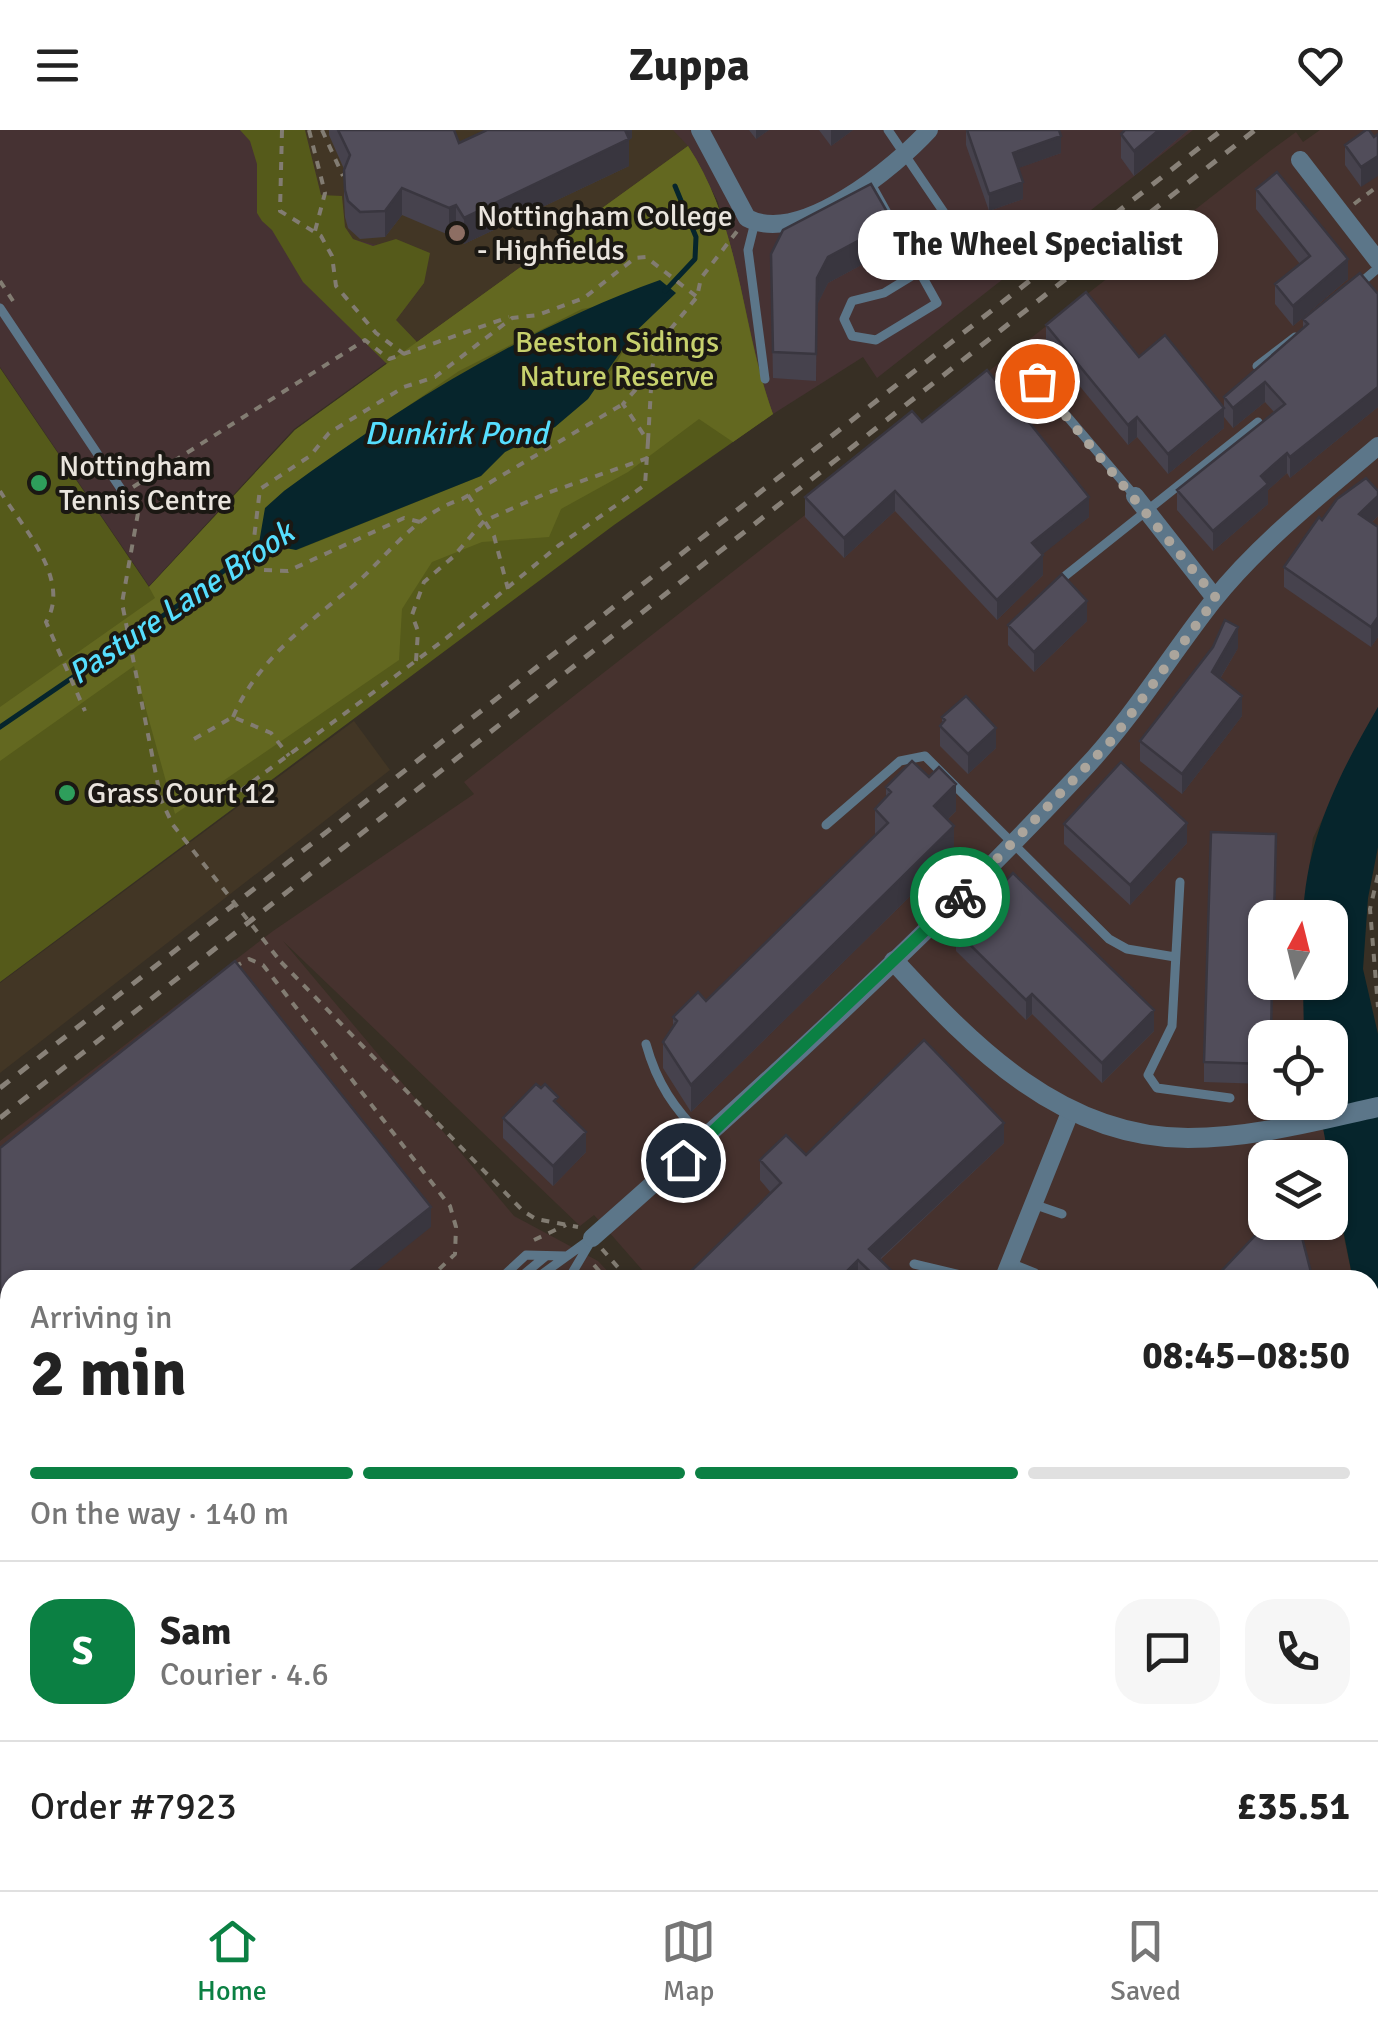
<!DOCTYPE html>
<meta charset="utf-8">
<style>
:root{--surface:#fff;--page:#f6f6f6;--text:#222;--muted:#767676;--line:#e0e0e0;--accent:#0b8043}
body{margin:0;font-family:Signika,sans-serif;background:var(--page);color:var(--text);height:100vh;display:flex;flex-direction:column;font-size:38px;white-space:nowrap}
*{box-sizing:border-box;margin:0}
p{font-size:32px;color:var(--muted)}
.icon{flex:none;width:55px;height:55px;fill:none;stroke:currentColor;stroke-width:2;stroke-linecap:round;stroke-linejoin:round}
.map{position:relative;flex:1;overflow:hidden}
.details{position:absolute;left:0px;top:1140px;width:1380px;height:620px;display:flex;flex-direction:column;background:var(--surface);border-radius:30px 30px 0 0;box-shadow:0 2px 8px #0004}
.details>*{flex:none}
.needle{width:65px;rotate:7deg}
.buttons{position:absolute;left:1248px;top:770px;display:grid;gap:20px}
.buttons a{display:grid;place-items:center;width:100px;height:100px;border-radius:20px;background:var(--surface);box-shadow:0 2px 8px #0004;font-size:50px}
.pin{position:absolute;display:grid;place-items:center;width:85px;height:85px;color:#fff;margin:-42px;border:5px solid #fff;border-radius:50%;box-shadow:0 2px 10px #0007}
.courier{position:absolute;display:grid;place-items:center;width:100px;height:100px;margin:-50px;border:8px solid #0b8043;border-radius:50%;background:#fff;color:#222;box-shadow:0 2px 12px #0007}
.bubble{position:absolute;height:70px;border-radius:30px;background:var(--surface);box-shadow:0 2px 8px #0004;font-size:32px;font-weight:800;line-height:70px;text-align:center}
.headline em{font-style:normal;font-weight:800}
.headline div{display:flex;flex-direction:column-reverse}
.headline{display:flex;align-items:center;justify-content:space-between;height:170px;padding:0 30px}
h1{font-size:65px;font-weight:800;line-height:75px}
.bar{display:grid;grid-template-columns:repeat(4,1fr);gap:15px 10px;align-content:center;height:120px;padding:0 30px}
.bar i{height:12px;border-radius:8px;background:var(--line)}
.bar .current{background:var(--accent)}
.bar p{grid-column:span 4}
.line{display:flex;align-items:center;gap:25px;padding:0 30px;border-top:2px solid var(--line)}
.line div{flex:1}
.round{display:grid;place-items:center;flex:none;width:105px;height:105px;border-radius:30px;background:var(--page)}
header{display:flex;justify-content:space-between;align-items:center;height:130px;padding:0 30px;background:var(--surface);font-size:45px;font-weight:800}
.menu{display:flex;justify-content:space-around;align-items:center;height:140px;border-top:2px solid var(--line);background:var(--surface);font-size:28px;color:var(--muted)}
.menu a{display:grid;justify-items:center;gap:5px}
.menu .current{color:var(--accent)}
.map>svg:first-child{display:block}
.commercial{fill:#463233}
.industrial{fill:#46322e}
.built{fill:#423625}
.green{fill:#555a1a}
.forest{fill:#636820;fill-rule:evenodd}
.water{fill:#06252c}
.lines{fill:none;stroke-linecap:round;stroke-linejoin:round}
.stream{stroke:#06252c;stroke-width:5}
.path{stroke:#827c72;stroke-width:4;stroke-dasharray:8 8;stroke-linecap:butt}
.service{stroke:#5c7689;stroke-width:9}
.minor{stroke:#5c7689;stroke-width:18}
.tertiary{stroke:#5c7689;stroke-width:20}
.rail{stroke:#888178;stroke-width:5;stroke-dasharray:12 12;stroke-linecap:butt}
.path-bridge{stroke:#827c72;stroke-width:4;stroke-dasharray:8 8;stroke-linecap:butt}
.wall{fill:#46424d}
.shaded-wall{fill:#39363f}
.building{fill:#514d5a;stroke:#39363f;stroke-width:2.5}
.done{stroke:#aba59c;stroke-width:10;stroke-dasharray:0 18}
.route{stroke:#0b8043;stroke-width:12}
.education-dot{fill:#8d6e63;stroke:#1b1813;stroke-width:4}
.leisure-dot{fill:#2e9e5b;stroke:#1b1813;stroke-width:4}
.labels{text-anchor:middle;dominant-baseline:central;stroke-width:8;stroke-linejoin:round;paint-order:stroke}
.poi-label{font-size:30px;fill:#e9e4dd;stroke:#1b1813;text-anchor:start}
.park-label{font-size:30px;fill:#c7d16d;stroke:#1b1813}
.water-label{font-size:32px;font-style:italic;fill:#56defe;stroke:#1b1813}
</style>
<header><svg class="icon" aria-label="menu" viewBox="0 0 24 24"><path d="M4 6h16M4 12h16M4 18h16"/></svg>Zuppa<svg class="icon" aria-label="heart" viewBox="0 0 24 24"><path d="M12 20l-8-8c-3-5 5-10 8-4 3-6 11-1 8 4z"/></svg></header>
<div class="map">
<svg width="1378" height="1760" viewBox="0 0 1378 1760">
<rect width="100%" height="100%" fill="#372f24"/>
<path class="commercial" d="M0 0H1193L877 248 863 227 773 284 760 249 718 72 688 16 294 299 149 456 0 237Z"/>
<path class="industrial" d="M1320 0H1378V577L1313 708 1303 787 1265 788V852L1303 853 1304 883V907L1265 908V972L1318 973 1330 1028H1265V1092H1330V1042L1353 1150H651L594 1085 580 1096 283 811 514 1086 598 1131 616 1150H10V1750H1201L1209 1760H0V1011L273 801 474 664 464 652 1270 21 1296 2 1303 12Z
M1370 1208 1378 1233V1760H1272L1262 1750H1370Z"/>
<path class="built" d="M305 0H673L688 16 417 212 396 190 424 153 381 116 353 109 345 97 342 67 321 65Z
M354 591 390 640 0 943V853Z"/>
<path class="green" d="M240 0H305L321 65 342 66 345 97 353 109 373 116 396 109 430 123 424 153 396 190 417 212 688 16C741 97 741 195 773 284L614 395 0 852V238L149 457 295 300 387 234 303 152 272 100 262 91 257 83V34L250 11Z"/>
<path class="forest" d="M688 16C742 98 740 195 773 284L733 312 699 289 628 342 561 379 549 407 482 412 432 432 402 479 399 530 175 684 134 536 0 631V577L155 468 149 457 295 300ZM675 163 633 204 614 237 555 297 505 322 481 346 297 420 279 416 284 361 459 241 582 179Z"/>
<path class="water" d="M660 150 676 163 633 204 588 269 555 297 505 322 481 346 296 420 259 413 265 378 284 361C402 275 522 200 660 150Z
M1378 577V717L1368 768 1363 839 1378 904V1214L1370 1199V1150H1353L1318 973 1330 972V908L1304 907 1303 853 1330 852V788H1303C1306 708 1339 644 1378 577Z"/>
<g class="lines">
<path class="stream" d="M665 161 695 129 696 107 675 56
M0 597 180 474 263 411"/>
<path class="path" d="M282 0 280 81 321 106 332 126 336 156 376 203 404 224
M309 0 325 63 315 101
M322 0 343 46
M1354 74 1378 56
M0 151 13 171
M648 311 652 241
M133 357 365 210 389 229 509 187
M0 361C22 397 72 449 46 492L85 581
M468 365 494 406 508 459
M138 383 122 473 161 670 173 695
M420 392 404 388 288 441 263 440 252 425 260 359 310 326 329 303 404 257 435 247 512 188 538 185 584 168 635 128 646 127 697 167
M416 531 418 501 412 485 424 452 453 427 484 391 547 363 648 328
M233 587C257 531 307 494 353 456 388 426 416 383 462 369L623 274
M194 609 233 587 271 603 289 626
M240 661 444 510 558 416 645 355 648 311 623 274 652 241 655 218 697 167 701 148 738 100
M1378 745 1370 779 1378 877
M281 832 523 1081 536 1089 578 1097
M234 837 249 829 263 835 450 1076 456 1097 455 1124 428 1150
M534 1110 566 1095
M602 1119 629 1150
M594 1135 607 1150
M1220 1750 1229 1760
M172 1760 174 1750
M259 1760 261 1750"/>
<path class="service" d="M888 0 964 112 982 118
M871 54 937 173 876 210 852 206 844 189 852 171 884 163 920 141
M755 92 748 120 765 249
M1357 156 1378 138
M0 178 131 374
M1257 236 1295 207
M1037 251 1135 366
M1065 446 1258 292
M826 695 900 631 925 626 1109 809 1127 819 1175 827
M1180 752 1172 896 1148 945 1157 958 1230 968
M646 914C657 954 674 978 703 1008
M1033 1074 1062 1084
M1010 1133 1035 1143
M914 1134 982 1150
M499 1150 526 1125 567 1126
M517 1150 546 1126
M534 1150 592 1108
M568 1150 591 1111
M1370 1383 1378 1375
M0 1636 10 1629
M0 1640 10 1666
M44 1750 48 1760
M1095 1760 1099 1750"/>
<path class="minor" d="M700 0 747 88C801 116 896 36 929 0
M1300 30 1378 131
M1135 366 1215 468
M592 1108C762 958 929 805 1084 639 1133 587 1169 527 1213 471 1259 413 1322 364 1378 316
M1003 1150 1071 980
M1370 1602 1378 1646"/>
<path class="tertiary" d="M894 831C973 917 1062 1008 1188 1008 1253 1008 1315 991 1378 977"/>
<path class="rail" d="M0 958 1222 0
M0 988 1255 0"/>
<path class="path-bridge" d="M173 695 281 832"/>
</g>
<path class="wall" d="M329 0H454L459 13 632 0V8L629 9V36L464 114 456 101 449 105 402 85 385 107 360 109 348 98 345 87 344 67V39L329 5Z
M749 0H769L756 9Z
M819 0H853L831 16Z
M966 0 1061 23 1018 38 1023 69 989 81 966 15Z
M1125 0H1188L1134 46 1121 28V4Z
M1366 0 1361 57 1345 35V15Z
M1256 59 1348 149 1293 196 1275 174V154L1300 134 1256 79Z
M893 118 828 153 817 175 816 251 773 248 771 151Z
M1378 164V277L1290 348 1287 343 1268 360V374L1213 421 1177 380V360L1274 282 1265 272 1233 298 1224 287V298L1168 344 1137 307 1128 315 1046 215V195L1139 227 1224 277V267L1303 198V189Z
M922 292 1089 387 1042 424 1043 445 997 490 895 381 844 428 805 387V367Z
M1378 361V386L1371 393 1378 397V507L1371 517 1284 457V437L1322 390Z
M1087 491 1034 542 1008 515V495Z
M1238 518 1220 549 1242 586 1182 664 1140 631V611Z
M942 587 996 618 968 644 940 616V596L942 593Z
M886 657 956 681 948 689 954 723 691 982 663 938V912L673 897V887L706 871 875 706V679L886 668Z
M1064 694 1187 713 1130 775 1064 714Z
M956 801 1154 901 1102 953 1032 884 1026 890 956 821Z
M1265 908V954L1204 952V932Z
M558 975 586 1022 553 1056 503 1008V988Z
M1004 1013 880 1130 901 1150H684V1148L771 1063 760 1050V1030L806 1025Z
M1270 1750H1347L1337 1760H1280Z"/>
<path class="shaded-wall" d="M619 0H632V8L619 13Z
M756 0H769L756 9Z
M831 0H853L831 16Z
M1159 0H1188L1134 46V21Z
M1061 6V23L1013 40V23Z
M629 9V36L464 114V88Z
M1378 26V46L1361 57V37Z
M1023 52V69L989 81V64Z
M402 58V85L385 107V81Z
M456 75V101L449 105V78Z
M893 92V118L828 153 817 175 816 251 817 148 828 127Z
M1348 129V149L1293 196V176Z
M1265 252V272L1233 298V278Z
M1378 257V277L1290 348V327Z
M1224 278V298L1168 344V324Z
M1137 287V307L1128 315V295Z
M1287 323V343L1268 360V374L1213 421V401L1261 346Z
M895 361V381L844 428V408Z
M1378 366V386L1359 404V384Z
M1089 367V387L1032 433V413Z
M1043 425V445L997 490V470Z
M1087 471V491L1034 542V522Z
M1378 487V507L1371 517V497Z
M1238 497V518L1212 562V542Z
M1242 566V586L1182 664V644Z
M996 598V618L968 644V624Z
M956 654V681L934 703V676Z
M1187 693V713L1130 775V755Z
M954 696V723L691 982V955Z
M1032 864V884L1026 890V870Z
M1154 880V901L1102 953V933Z
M1004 993V1013L869 1139V1119Z
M586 1002V1022L553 1056V1036Z
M431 1077V1097L365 1150H339Z
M858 1130V1150H838Z
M1378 1332V1358L1370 1366V1340Z
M10 1422V1442L0 1450V1430Z
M1378 1461V1481L1370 1490V1470Z
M1327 1750H1347L1337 1760H1317Z"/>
<path class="building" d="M338 0H454L459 13 487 0H625L629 9 464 88 456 75 449 78 402 58 385 81 360 82 348 71 345 60 344 40 350 25Z
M967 0H1059L1061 6 1013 23 1023 52 989 64Z
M1125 0H1159L1134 21 1121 4Z
M1366 0H1369L1374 7 1378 4V26L1361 37 1345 15Z
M1277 42 1348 129 1293 176 1275 154 1310 126 1256 59Z
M871 54 893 92 828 127 817 148 816 224 773 222 771 124 783 100Z
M1360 143 1378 164V257L1290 327 1287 323 1261 346 1268 354 1213 401 1177 360 1285 274 1265 252 1233 278 1224 267 1308 194 1303 189Z
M1086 162 1139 227 1165 205 1224 278 1168 324 1137 287 1128 295 1046 195Z
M987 240 1089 367 1032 413 1043 425 997 470 895 361 844 408 805 367 912 281 922 292Z
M1366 348 1378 361V366L1359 384 1378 397V487L1371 497 1284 437 1319 387 1322 390 1337 369Z
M1062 444 1087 471 1034 522 1008 495Z
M1225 490 1238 497 1212 542 1242 566 1182 644 1140 611 1213 517Z
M966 566 996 598 968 624 940 596 945 590 942 587Z
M912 631 929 647 939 637 956 654 934 676 954 696 691 955 663 912 677 891 673 887 698 862 706 871 888 693 875 679 891 662 886 657Z
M1121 632 1187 693 1130 755 1064 694Z
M1211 702 1276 704 1274 788H1265V852H1272L1271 908H1265V934L1204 932Z
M1013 743 1154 880 1102 933 1032 864 1026 870 956 801Z
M235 831 431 1077 339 1150H10V1422L0 1430V1018Z
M924 910 1004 993 869 1119 901 1150H879L858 1130 838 1150H686L684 1148 781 1053 760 1030 786 1005 806 1025Z
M536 954 541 958 545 954 558 967 554 971 586 1002 553 1036 503 988Z
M1268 1092H1298L1313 1150H1213Z
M1370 1296 1378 1305V1332L1370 1340Z
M1378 1378V1461L1370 1470V1386Z
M0 1700 10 1724V1750H21L25 1760H0Z
M1290 1750H1327L1317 1760H1300Z"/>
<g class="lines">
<path class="done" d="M960 767 1112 610 1216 468 1037 251"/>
<path class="route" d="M683 1030 960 767"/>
</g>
<circle class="education-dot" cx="457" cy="103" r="10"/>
<g class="leisure-dot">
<circle cx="39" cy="353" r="10"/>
<circle cx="67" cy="663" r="10"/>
</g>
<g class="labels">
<g class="poi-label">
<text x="477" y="86">Nottingham College<tspan x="477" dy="34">- Highfields</tspan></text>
<text x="59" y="336">Nottingham<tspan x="59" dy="34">Tennis Centre</tspan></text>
<text x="87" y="663">Grass Court 12</text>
</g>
<g class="park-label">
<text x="617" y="212">Beeston Sidings<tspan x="617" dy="34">Nature Reserve</tspan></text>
</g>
<g class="water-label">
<text x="456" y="303">Dunkirk Pond</text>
<text transform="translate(181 473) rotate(-34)">Pasture Lane Brook</text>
</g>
</g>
</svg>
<div class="buttons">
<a><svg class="needle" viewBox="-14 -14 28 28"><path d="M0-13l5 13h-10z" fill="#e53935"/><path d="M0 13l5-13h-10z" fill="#767676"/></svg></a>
<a><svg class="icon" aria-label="locate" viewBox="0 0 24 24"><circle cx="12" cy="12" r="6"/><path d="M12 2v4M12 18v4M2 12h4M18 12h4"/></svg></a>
<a><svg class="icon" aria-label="layers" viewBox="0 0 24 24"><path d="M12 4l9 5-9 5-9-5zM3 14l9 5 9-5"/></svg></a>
</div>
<div class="pin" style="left:1037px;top:251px;background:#ea580c"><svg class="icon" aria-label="bag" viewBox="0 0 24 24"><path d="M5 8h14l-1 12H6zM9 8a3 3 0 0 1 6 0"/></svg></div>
<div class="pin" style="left:683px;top:1030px;background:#1f2937"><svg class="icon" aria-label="home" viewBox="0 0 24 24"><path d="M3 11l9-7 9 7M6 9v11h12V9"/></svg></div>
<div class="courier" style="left:960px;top:767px"><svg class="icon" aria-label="bike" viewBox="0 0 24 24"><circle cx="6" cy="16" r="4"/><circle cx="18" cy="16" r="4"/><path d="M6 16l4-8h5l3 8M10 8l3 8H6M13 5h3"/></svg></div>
<div class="bubble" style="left:858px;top:80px;width:360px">The Wheel Specialist</div>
<section class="details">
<div class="headline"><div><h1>2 min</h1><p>Arriving in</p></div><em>08:45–08:50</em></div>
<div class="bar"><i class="current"></i><i class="current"></i><i class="current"></i><i></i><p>On the way · 140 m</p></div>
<div class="line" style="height:180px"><b class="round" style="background:var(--accent);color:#fff">S</b><div><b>Sam</b><p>Courier · 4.6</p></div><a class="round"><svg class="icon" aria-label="chat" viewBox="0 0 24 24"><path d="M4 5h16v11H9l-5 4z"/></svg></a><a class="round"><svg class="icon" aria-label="phone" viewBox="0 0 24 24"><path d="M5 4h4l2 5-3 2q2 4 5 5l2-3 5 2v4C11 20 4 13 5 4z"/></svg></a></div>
<div class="line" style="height:130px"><div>Order #7923</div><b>£35.51</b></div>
</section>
</div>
<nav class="menu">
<a class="current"><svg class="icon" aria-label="home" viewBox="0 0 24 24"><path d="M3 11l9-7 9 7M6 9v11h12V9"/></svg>Home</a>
<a><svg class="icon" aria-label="map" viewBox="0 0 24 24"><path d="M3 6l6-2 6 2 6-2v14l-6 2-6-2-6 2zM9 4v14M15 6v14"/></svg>Map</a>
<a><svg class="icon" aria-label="saved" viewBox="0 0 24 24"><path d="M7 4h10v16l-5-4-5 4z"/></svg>Saved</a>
</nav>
